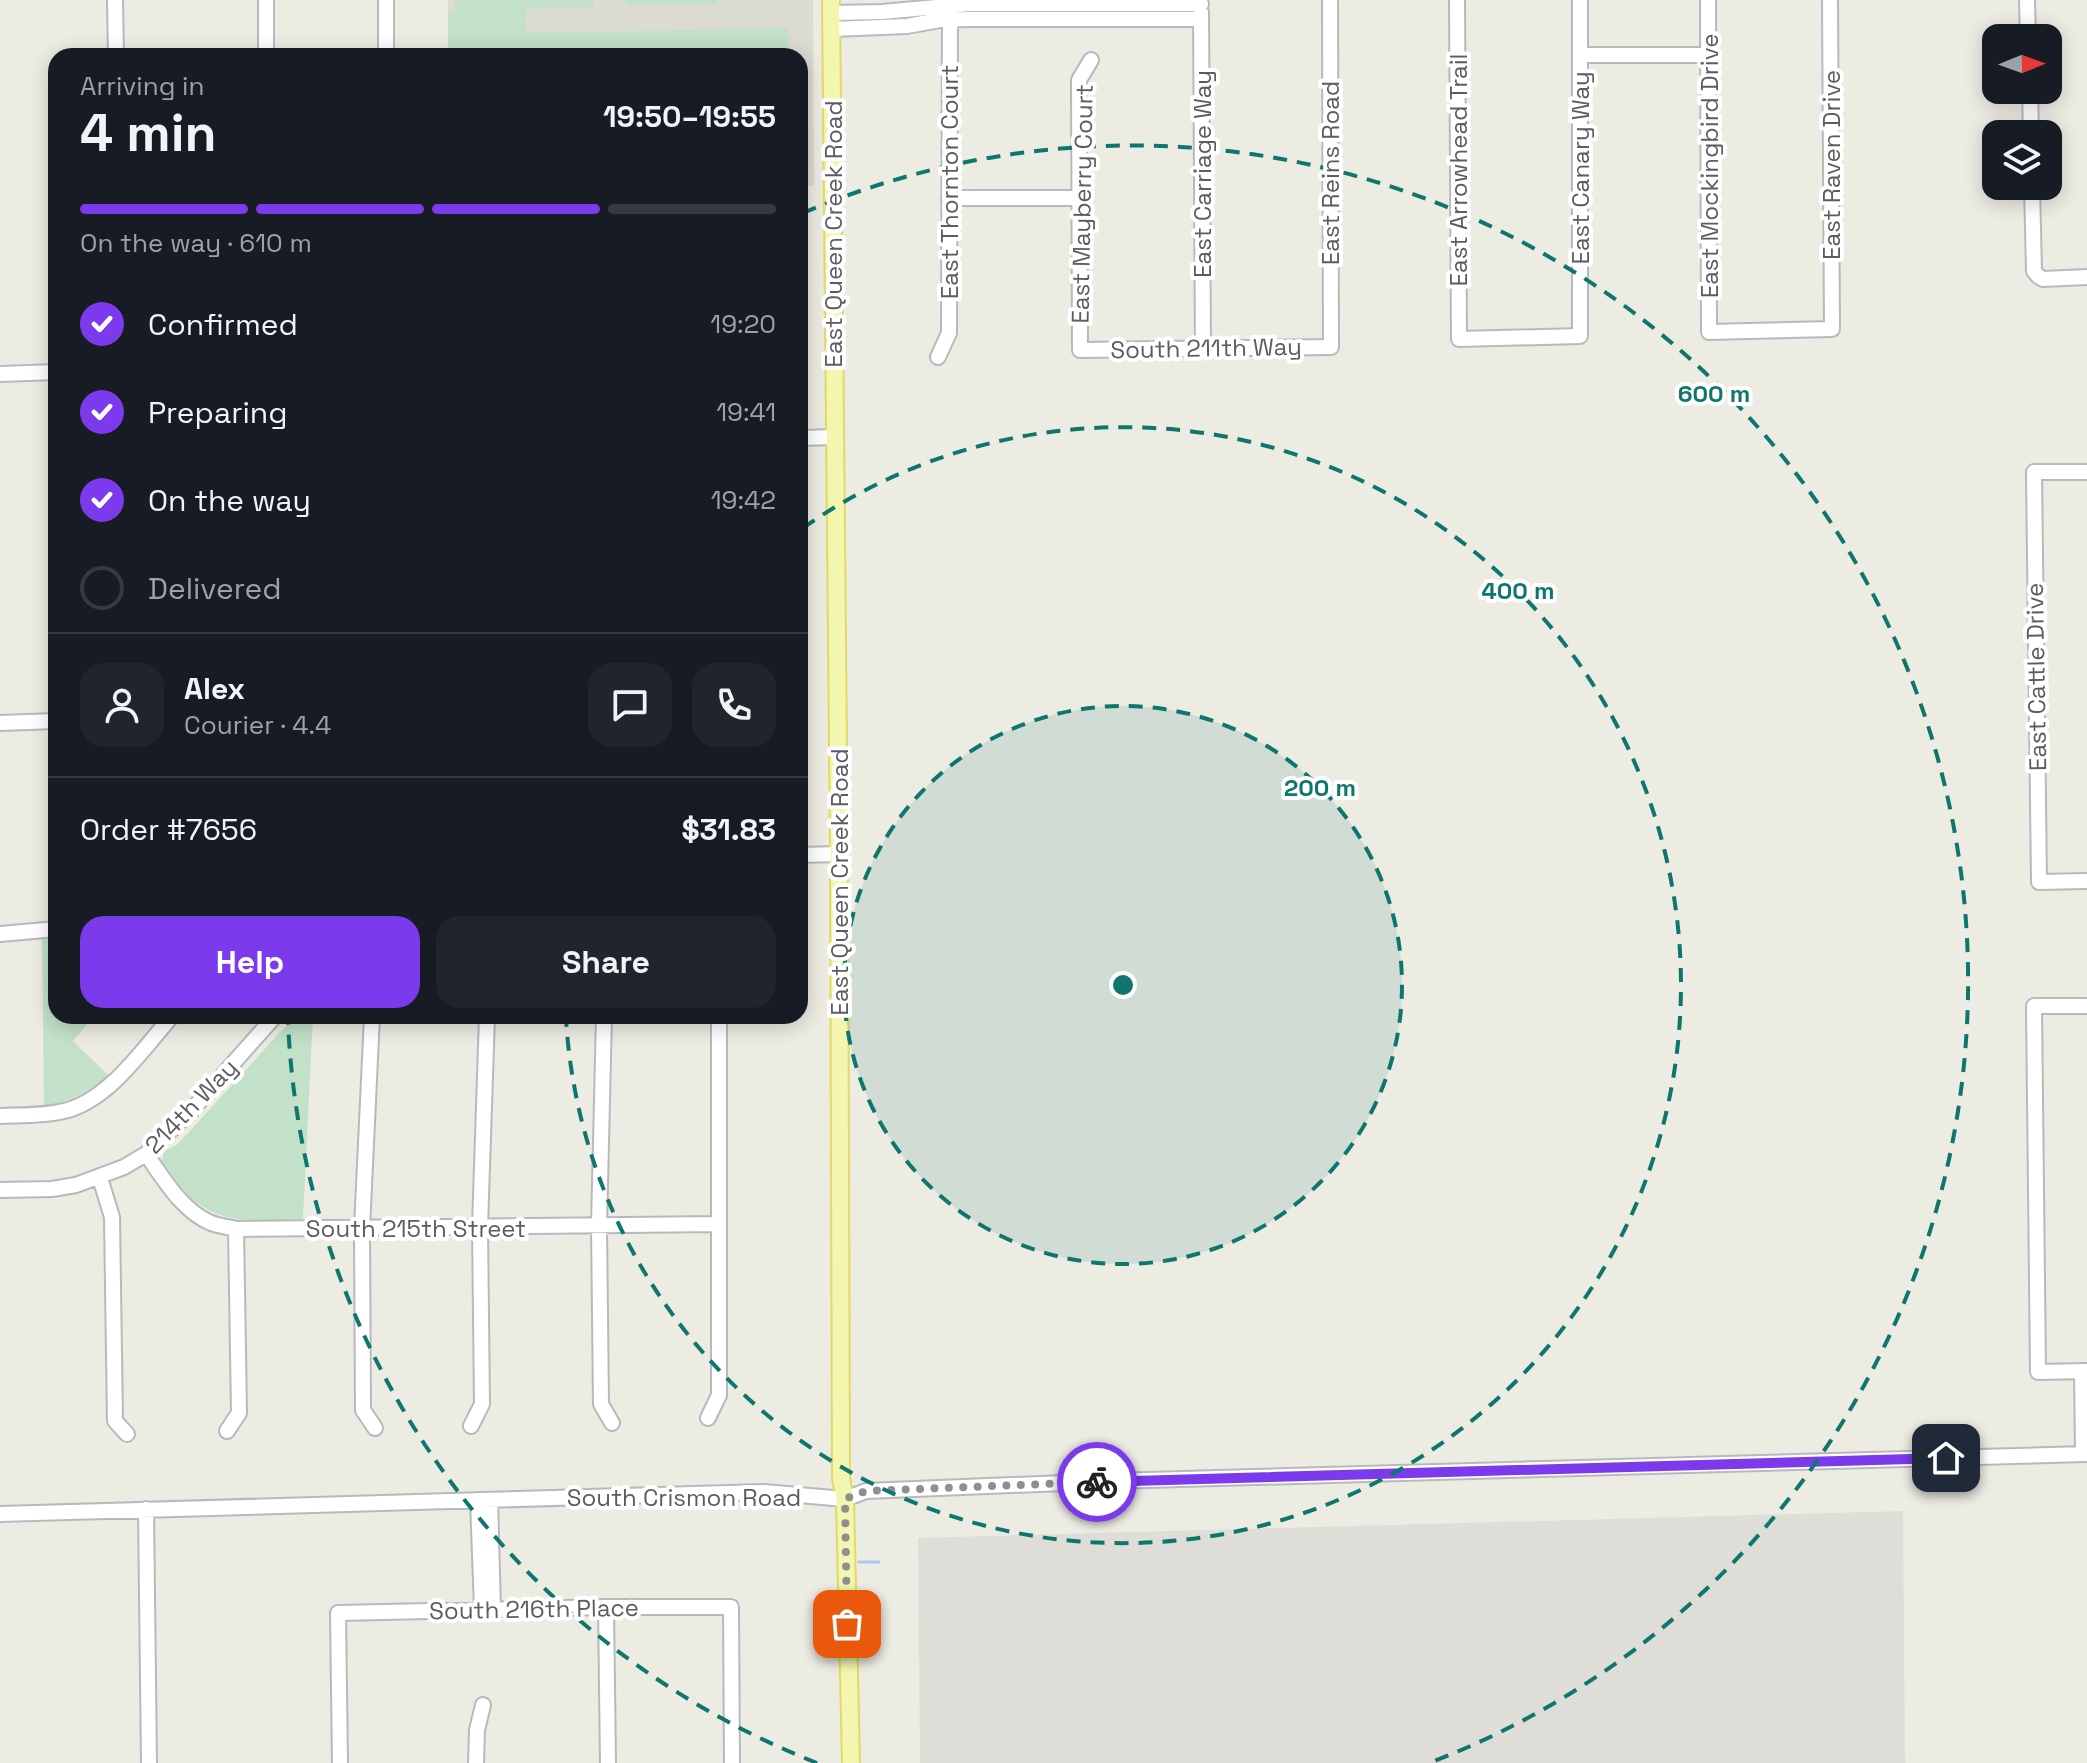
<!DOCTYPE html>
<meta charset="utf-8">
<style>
:root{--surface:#171b24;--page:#20242c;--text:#f1f3f6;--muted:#9ea1a6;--line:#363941;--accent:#7c3aed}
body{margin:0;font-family:"Space Grotesk",sans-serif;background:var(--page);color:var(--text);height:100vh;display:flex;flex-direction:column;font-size:30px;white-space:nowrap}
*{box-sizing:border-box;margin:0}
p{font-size:26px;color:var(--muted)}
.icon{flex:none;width:44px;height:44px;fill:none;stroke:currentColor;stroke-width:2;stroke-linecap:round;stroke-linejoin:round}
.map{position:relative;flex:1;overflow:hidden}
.details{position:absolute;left:48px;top:48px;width:760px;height:976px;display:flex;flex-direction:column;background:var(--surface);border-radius:24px;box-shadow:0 4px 20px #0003}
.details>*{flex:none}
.needle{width:52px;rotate:89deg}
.tools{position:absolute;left:1982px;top:24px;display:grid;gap:16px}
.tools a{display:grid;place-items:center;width:80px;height:80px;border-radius:16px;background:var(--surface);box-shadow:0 4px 20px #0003;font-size:40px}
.pin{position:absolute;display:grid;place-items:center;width:68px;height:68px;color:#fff;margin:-34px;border-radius:16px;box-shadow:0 4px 12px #0006}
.courier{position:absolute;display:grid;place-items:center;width:80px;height:80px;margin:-40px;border:6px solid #7c3aed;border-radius:50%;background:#fff;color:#222;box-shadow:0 2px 10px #0007}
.headline em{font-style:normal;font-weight:700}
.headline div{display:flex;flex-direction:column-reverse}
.headline{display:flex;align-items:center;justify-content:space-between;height:136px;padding:0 32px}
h1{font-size:52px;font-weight:700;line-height:60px}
.bar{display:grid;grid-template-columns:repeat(4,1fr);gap:12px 8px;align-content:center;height:96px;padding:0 32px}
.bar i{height:10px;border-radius:6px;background:var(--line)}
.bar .active{background:var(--accent)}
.bar p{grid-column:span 4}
.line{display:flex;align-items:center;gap:20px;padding:0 32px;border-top:2px solid var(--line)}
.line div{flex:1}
.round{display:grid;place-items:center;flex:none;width:84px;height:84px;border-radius:24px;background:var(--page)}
ol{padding:0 32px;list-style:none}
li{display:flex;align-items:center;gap:24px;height:88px}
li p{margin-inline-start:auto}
li .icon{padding:8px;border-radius:50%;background:var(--accent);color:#fff;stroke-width:4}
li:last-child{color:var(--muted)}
li i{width:44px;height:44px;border:4px solid var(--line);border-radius:50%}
.action{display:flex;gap:16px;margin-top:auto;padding:16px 32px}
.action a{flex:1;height:92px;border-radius:24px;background:var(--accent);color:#fff;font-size:32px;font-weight:700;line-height:92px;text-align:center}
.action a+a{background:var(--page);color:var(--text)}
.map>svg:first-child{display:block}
.industrial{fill:#deddd7}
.education{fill:#dcdbd1}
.green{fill:#c2e1c8}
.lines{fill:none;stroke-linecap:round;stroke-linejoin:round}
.stream{stroke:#aac5f6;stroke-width:3}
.minor-casing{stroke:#b8b9be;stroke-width:18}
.major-casing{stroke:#e2d966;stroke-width:20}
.minor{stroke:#fff;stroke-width:14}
.major{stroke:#f3f6ae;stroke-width:16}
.done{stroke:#8e8f8f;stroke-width:8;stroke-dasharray:0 14.4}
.route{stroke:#7c3aed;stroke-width:10}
.ring{fill:none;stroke:#0f766e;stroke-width:4;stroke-dasharray:14 10}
.labels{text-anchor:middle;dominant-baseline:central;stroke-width:8;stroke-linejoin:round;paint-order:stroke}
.street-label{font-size:24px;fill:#5b5d62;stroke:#fff}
.centre{fill:#0f766e;stroke:#fff;stroke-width:4}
.ring-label{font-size:24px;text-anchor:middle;font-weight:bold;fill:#0f766e;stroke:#fff;stroke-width:8;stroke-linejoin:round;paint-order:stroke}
</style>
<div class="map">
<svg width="2087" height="1763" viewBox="0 0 2087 1763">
<rect width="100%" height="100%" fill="#ecece3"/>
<path class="industrial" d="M1903 1511 1905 1763H920L918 1538Z"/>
<path class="education" d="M448 0H813L814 186H800V56H448Z"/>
<path class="green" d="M455 0H594V7L525 9 526 33 788 28 787 56H448V13L455 12Z
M624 0H716V4L628 5Z
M56 938V1016H94L73 1041 109 1076C88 1091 69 1102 44 1107L42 939Z
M295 1016H313L303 1219C262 1221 222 1227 189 1196 179 1186 171 1172 162 1161L164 1151 177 1145Z"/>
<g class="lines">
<path class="stream" d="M859 1562H879"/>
<g class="minor-casing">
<path id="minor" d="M115 0 116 56
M386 0V56
M1457 0 1459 339 1580 336V0
M1708 0 1709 332 1832 329 1830 0
M2027 0 2028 38
M1201 12 1203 348
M832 13 882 12 969 4H1201
M832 29 907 26 940 20 970 19H1201
M1580 55H1708
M266 56V0
M1091 60 1079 80 1080 350 1331 347 1330 0
M2030 90 2031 134
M2032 186 2034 271 2038 276 2043 279 2087 277
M949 198H1080
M938 357 949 333 950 13
M0 374 56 372
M800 438 836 437
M2087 472H2034L2039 882 2087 881
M0 723 56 721
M800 855 839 854
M0 934 56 929
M2087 1006H2034L2038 1372 2087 1371
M372 1016 362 1228 363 1410 375 1428
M604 1016 599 1226 601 1404 612 1423
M0 1116C23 1115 46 1116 68 1110 111 1097 143 1049 172 1016
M146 1154C164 1179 182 1211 211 1223 219 1226 228 1227 236 1229L718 1224
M100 1178 112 1217 115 1421 127 1434
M0 1190 52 1189 76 1185 124 1167 146 1154 190 1112 275 1016
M2082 1372 2083 1454
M708 1418 719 1395V1016
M471 1426 482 1404 480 1227 487 1016
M227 1431 239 1413 236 1229
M478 1500 482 1609
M490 1500 493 1609
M146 1509 149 1763
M0 1514 764 1492 845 1499 866 1491 1112 1481 2087 1454
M606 1607 608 1763
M340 1763 338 1613 606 1607H731L732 1763
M476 1763 477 1730 483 1705"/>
</g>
<g class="major-casing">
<path id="major" d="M831 0 839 854 841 1478 845 1499 851 1763"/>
</g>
<use href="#minor" class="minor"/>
<use href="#major" class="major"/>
</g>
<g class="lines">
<path class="done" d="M847 1624 845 1499 866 1491 1097 1482"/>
<path class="route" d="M1097 1482 1946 1458"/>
</g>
<circle cx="1123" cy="985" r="279" fill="#0f766e" fill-opacity=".12"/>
<g class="ring">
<circle cx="1123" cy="985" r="279"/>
<path d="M803 528A558 558 0 1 1 566 1019"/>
<path d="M817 1763A836 836 0 0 1 288 1021M803 213A836 836 0 1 1 1429 1763"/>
</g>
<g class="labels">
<g class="street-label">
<text transform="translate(1831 165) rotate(-90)">East Raven Drive</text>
<text transform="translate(1709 166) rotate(-90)">East Mockingbird Drive</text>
<text transform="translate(1580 168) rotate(-90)">East Canary Way</text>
<text transform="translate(1458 170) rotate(-90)">East Arrowhead Trail</text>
<text transform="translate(1330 173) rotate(-90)">East Reins Road</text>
<text transform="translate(1202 174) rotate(-90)">East Carriage Way</text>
<text transform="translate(949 182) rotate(-90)">East Thornton Court</text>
<text transform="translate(1082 204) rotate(-89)">East Mayberry Court</text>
<text transform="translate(833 234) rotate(-90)">East Queen Creek Road</text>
<text transform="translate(1206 348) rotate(-1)">South 211th Way</text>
<text transform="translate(2036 677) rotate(-91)">East Cattle Drive</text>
<text transform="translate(839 882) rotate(-90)">East Queen Creek Road</text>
<text transform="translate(191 1106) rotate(-46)">214th Way</text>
<text x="416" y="1228">South 215th Street</text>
<text x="684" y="1497">South Crismon Road</text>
<text transform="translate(534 1609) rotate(-1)">South 216th Place</text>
</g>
</g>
<circle cx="1123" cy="985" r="12" class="centre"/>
<g class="ring-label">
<text x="1714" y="402">600 m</text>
<text x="1518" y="599">400 m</text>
<text x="1320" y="796">200 m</text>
</g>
</svg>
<div class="tools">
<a><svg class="needle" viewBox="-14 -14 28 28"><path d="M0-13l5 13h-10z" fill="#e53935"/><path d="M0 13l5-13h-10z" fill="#9ea1a6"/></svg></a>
<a><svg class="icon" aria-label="layers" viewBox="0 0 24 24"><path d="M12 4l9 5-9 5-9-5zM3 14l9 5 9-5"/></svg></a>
</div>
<div class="pin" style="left:847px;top:1624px;background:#ea580c"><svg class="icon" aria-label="bag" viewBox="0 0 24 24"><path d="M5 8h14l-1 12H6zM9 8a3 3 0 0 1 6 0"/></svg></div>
<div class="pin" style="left:1946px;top:1458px;background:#1f2937"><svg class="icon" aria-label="home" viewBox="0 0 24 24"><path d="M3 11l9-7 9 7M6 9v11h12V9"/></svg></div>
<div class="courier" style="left:1097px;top:1482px"><svg class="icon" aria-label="bike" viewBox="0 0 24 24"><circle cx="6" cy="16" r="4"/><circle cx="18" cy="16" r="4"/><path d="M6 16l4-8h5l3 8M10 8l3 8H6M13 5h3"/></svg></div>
<section class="details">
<div class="headline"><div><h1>4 min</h1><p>Arriving in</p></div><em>19:50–19:55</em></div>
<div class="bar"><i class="active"></i><i class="active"></i><i class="active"></i><i></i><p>On the way · 610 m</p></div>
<ol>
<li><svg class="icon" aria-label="check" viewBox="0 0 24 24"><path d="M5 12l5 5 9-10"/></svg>Confirmed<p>19:20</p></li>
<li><svg class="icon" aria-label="check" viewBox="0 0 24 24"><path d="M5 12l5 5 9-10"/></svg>Preparing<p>19:41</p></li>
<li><svg class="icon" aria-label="check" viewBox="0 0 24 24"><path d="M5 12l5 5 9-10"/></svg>On the way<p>19:42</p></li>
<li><i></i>Delivered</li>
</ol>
<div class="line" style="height:144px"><a class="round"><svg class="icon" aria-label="person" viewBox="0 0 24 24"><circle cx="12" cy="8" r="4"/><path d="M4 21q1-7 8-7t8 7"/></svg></a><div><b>Alex</b><p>Courier · 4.4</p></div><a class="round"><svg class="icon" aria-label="chat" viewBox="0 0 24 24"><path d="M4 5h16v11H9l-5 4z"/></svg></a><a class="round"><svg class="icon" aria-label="phone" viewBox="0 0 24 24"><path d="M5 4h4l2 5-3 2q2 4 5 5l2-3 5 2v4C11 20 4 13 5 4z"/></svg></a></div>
<div class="line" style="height:104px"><div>Order #7656</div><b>$31.83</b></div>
<div class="action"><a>Help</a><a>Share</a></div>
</section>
</div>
